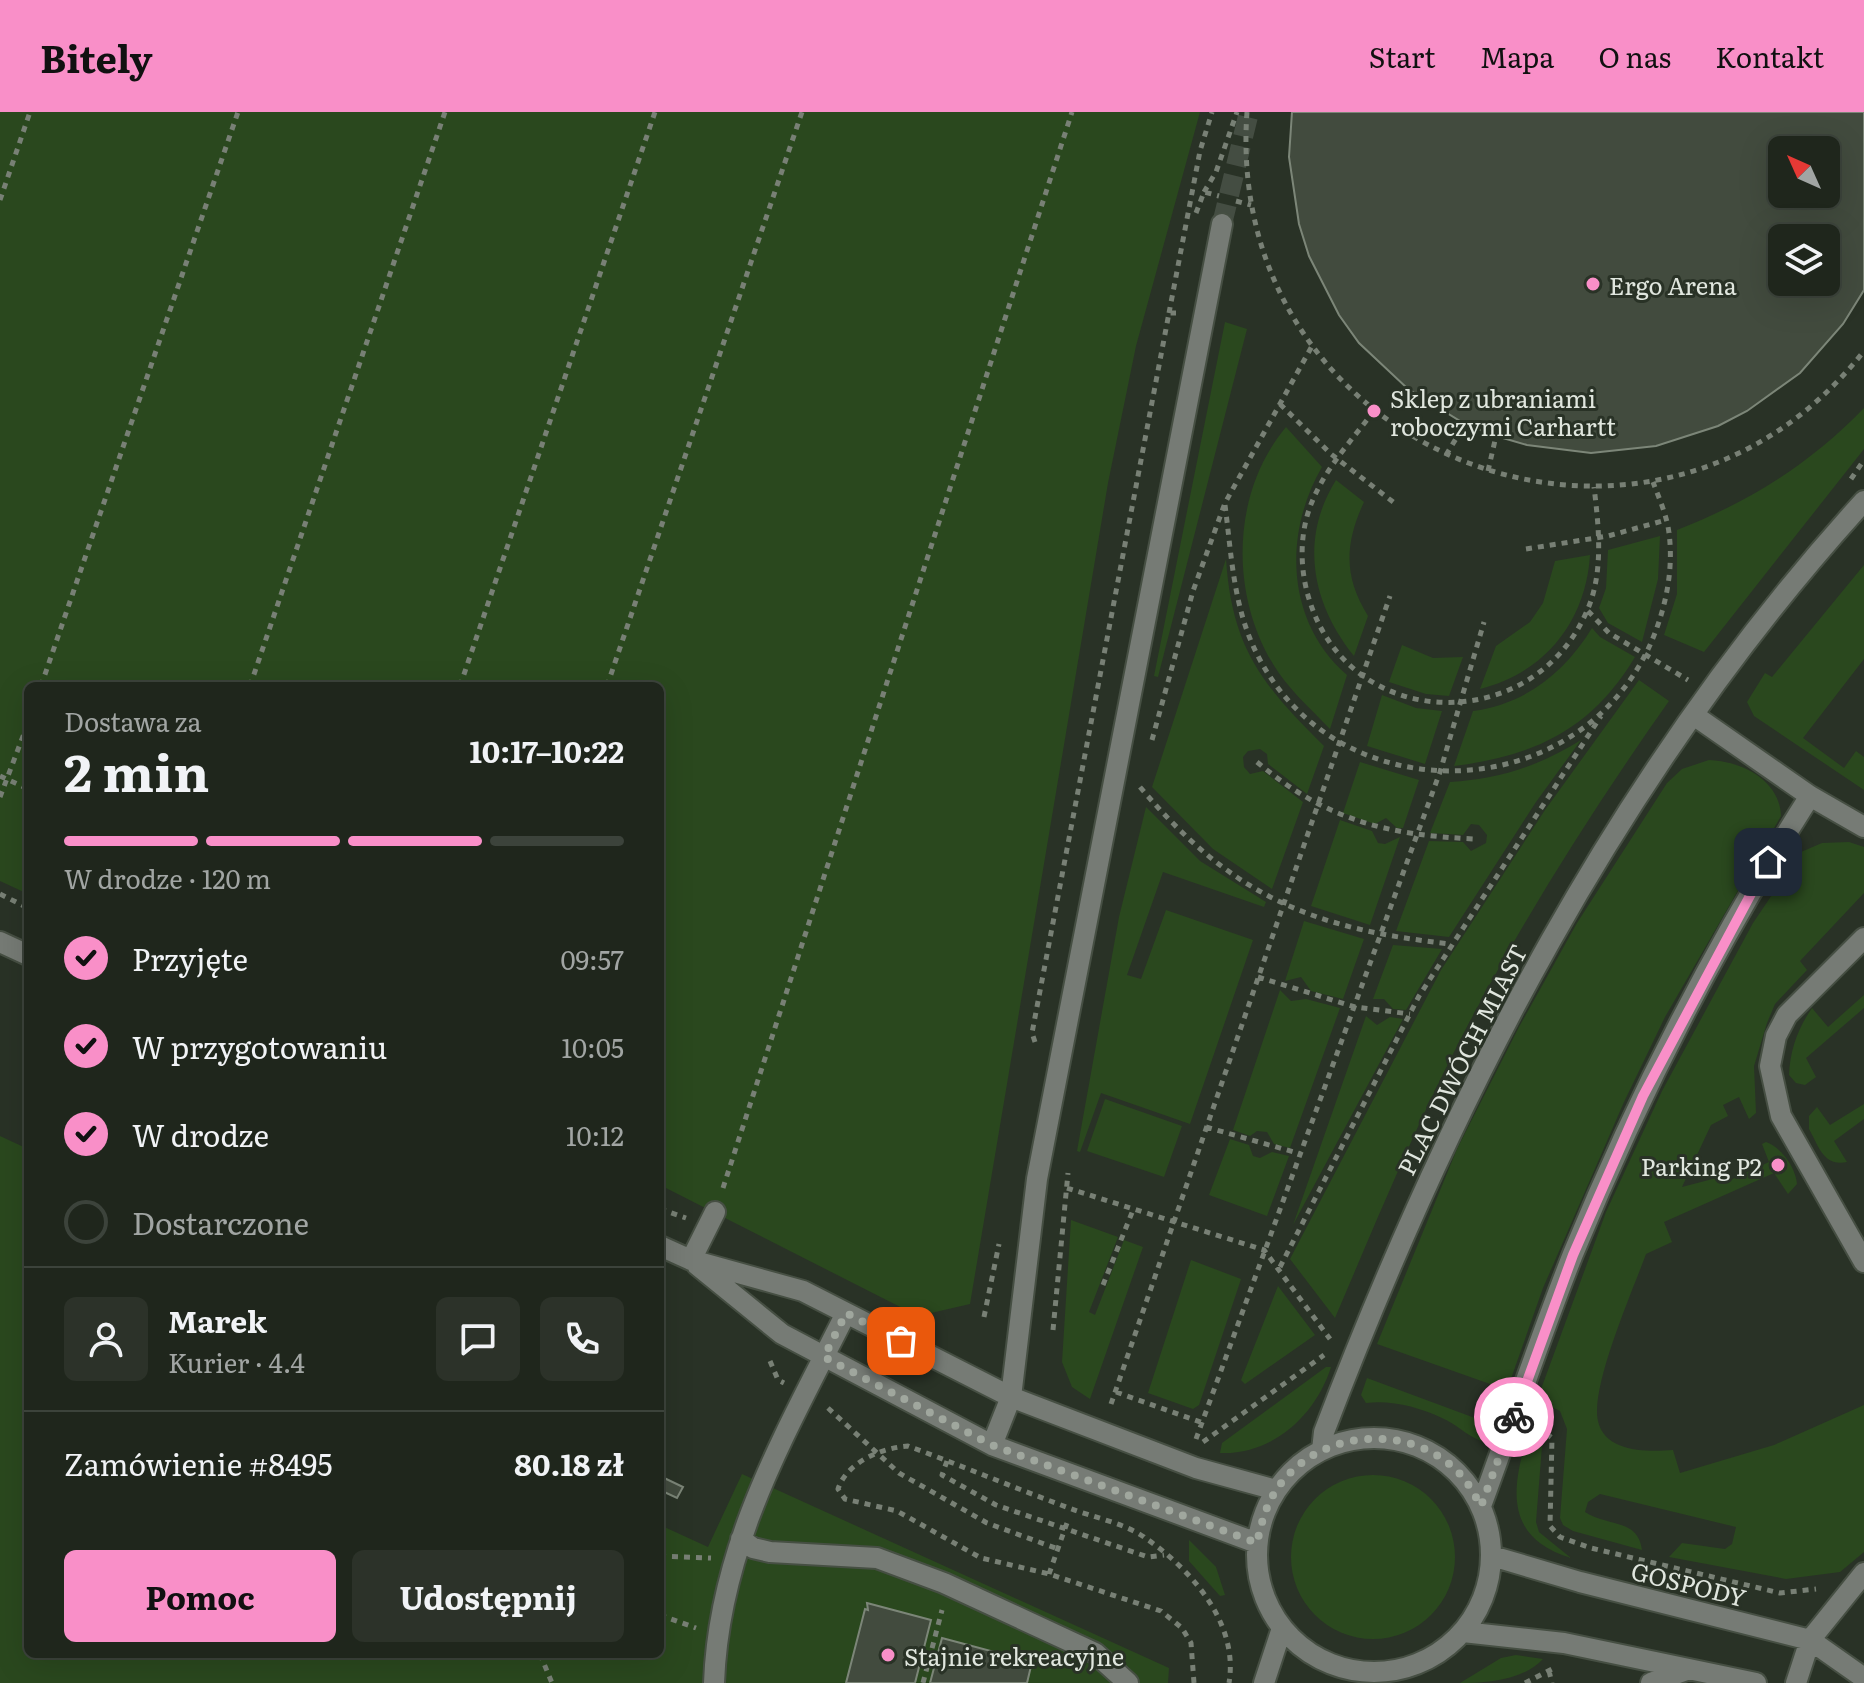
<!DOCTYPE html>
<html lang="pl">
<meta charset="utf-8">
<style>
:root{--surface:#1f261c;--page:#2c3229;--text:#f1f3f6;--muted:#a1a5a3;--line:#3c433b;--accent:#f98fc8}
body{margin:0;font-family:Literata,serif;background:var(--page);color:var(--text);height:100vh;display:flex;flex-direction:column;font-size:30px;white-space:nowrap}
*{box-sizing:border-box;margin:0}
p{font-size:26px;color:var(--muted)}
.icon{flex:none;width:44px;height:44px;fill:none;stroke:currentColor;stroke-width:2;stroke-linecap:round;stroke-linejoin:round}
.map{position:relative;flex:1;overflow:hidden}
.drawer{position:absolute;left:24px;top:570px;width:640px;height:976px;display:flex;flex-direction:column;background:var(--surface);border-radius:12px;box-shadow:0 8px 32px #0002,0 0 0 2px var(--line)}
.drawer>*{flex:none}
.needle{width:52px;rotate:315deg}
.fabs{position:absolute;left:1768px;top:24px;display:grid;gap:16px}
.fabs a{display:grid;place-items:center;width:72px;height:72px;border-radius:12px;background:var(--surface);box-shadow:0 8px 32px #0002,0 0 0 2px var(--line);font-size:40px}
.pin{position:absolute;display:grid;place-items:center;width:68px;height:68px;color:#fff;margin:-34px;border-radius:16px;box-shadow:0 4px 12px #0006}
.courier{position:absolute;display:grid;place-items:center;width:80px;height:80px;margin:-40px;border:6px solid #f98fc8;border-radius:50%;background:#fff;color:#222;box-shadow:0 2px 10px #0007}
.overview em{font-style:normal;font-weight:700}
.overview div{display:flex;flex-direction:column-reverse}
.overview{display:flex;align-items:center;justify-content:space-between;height:136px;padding:0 40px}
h1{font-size:52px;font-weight:700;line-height:60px}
.bar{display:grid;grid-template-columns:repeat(4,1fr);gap:12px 8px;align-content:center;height:96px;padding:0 40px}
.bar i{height:10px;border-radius:6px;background:var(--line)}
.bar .on{background:var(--accent)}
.bar p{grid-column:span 4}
.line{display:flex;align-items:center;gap:20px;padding:0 40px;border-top:2px solid var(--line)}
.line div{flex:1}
.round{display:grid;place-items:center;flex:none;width:84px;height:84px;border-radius:12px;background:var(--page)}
ol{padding:0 40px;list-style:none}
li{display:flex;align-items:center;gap:24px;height:88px}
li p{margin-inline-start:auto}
li .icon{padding:8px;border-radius:50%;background:var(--accent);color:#111;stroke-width:4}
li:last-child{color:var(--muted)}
li i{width:44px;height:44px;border:4px solid var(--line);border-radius:50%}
.primary-button{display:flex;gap:16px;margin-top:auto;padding:16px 40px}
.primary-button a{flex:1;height:92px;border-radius:12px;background:var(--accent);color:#111;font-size:32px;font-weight:700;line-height:92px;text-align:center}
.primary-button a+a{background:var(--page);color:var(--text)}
header{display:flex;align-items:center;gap:48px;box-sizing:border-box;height:112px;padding:0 40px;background:var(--accent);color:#111}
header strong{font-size:38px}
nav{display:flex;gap:44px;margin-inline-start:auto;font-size:28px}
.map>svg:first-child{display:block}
.green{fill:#2a481e}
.building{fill:#424b3e;stroke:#7c8678;stroke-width:2;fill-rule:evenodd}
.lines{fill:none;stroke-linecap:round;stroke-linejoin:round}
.minor-tunnel{stroke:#444d42;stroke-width:20;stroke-dasharray:20 10;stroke-linecap:butt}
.minor-casing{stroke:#464f43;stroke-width:24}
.path{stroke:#788075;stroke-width:5;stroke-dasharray:6 6;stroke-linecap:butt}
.minor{stroke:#767b75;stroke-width:20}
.done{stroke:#a0a79e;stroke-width:8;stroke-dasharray:0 14.4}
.route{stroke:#f98fc8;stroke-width:10}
.poi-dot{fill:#f98fc8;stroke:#293226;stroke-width:3}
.labels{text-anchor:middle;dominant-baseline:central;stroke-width:6;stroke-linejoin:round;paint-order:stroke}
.poi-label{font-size:24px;fill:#e0e6de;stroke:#293226;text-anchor:start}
.street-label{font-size:24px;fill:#e0e6de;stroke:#293226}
</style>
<header>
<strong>Bitely</strong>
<nav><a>Start</a><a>Mapa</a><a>O nas</a><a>Kontakt</a></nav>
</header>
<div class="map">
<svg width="1864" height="1571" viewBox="0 0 1864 1571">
<rect width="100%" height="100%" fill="#293226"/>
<path class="green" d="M0 0H1200L1136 234 1108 371 970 1192 918 1204 660 1073V574H28V782L0 769Z
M1225 210 1247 217 1158 565 1154 564Z
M1864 296V337L1704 540 1664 523 1677 482V418C1749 390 1810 352 1864 296Z
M1286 315 1322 355C1283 422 1286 510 1347 563L1330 617C1310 596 1287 576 1273 552 1230 481 1231 381 1286 315Z
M1336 368 1364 390C1345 431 1343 464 1368 504L1354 544C1312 492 1299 427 1336 368Z
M1660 424 1658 467 1642 530 1608 511 1599 496 1606 476 1608 438Z
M1590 443C1586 509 1545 561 1480 577L1496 534 1530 510 1543 491 1555 449Z
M1226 447C1232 536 1262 573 1324 634L1307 682 1268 652 1267 642 1260 637 1248 639 1243 645 1244 655 1250 662 1263 659 1303 690 1272 777 1213 737 1152 675Z
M1864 453V547L1803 626 1844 656 1856 639 1864 645V678L1754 604 1747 590 1765 561 1772 565Z
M1592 516 1600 525 1635 545C1592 617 1535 644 1454 654L1473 599C1526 592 1565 560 1592 516Z
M1402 533 1433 546 1463 545 1449 584 1426 582 1389 570Z
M1639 568 1669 589C1590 701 1516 818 1454 940 1410 1027 1373 1117 1335 1206L1290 1147 1441 858 1545 698Z
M1382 583 1416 596 1442 599 1425 652 1367 634Z
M1581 628 1536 690 1449 825 1396 819 1429 729 1463 730 1471 739 1486 731 1487 723 1479 713 1471 712 1463 723 1430 721 1450 670C1500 667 1539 654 1581 628Z
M1709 648C1741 649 1780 668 1781 704L1665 905 1624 990 1543 1176 1507 1278 1377 1232 1457 1037 1519 915 1577 811 1667 671 1682 657Z
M1360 650 1419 668 1403 716H1397L1386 706 1375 712 1343 701Z
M1146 695 1200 749 1266 790 1264 795 1163 760 1127 863 1141 867 1166 798 1253 828 1190 1012 1101 981 1080 1040 1077 1039 1119 805Z
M1340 708 1372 719 1378 731 1385 732 1400 725 1370 813 1311 794Z
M1849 730 1864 735V781L1800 849 1807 858 1775 892 1767 911 1754 954 1756 1001 1749 1007 1739 985 1723 993 1728 1004 1711 1013 1682 1075 1724 1064 1726 1070 1769 1050 1762 1032 1766 1030C1781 1035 1796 1056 1797 1072L1788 1082 1774 1061 1664 1110 1672 1130 1646 1142C1633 1178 1590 1275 1598 1309 1605 1341 1649 1340 1673 1338L1680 1361 1774 1333 1864 1293V1440L1840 1460 1786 1467 1669 1445 1682 1431 1725 1437 1732 1432 1736 1415 1600 1382 1588 1390 1585 1400C1607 1415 1638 1406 1642 1438L1573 1419 1563 1413 1560 1406 1567 1317 1560 1299 1537 1288 1606 1100 1662 979 1753 811 1801 740 1822 731Z
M1304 809 1364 827 1343 887 1311 879 1301 865 1285 869Z
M1393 833 1442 837 1406 898 1393 897 1384 887H1373Z
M1280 878 1291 889 1306 887 1340 896 1290 1036 1274 1032 1267 1020 1257 1019 1250 1024 1233 1018Z
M1864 883V896L1806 946 1816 965 1805 973 1796 971 1789 963C1790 938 1798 916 1812 896L1828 915Z
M1366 904 1377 913 1390 905 1403 907 1293 1113Z
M1105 987 1182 1014 1164 1065 1087 1039Z
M1864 992V1007L1834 1029 1847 1050C1824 1055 1819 1035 1809 1017V1004L1817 995 1830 1013Z
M0 1024 28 1037V1542H660V1413L708 1435 742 1362 1169 1556 1168 1571H0Z
M1230 1027 1249 1033 1253 1044 1260 1046 1272 1040 1289 1044 1267 1104 1209 1083Z
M1071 1108 1118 1125 1089 1200 1095 1203 1124 1128 1143 1135 1090 1287 1072 1275 1062 1250Z
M1191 1148 1241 1167 1199 1293 1193 1297 1148 1281Z
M1278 1174 1315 1223 1245 1272 1241 1268Z
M1326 1255H1331C1316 1303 1273 1343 1220 1341L1222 1331Z
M1367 1266 1491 1312 1488 1326 1481 1329C1466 1323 1456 1312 1442 1306 1418 1295 1392 1288 1366 1291L1361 1283Z
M1528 1323 1542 1334 1536 1410 1539 1420 1571 1446C1506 1426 1510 1379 1528 1323Z
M1291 1445a82 82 0 1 1 164 0a82 82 0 1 1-164 0Z
M1189 1428 1216 1455 1225 1483 1220 1484 1189 1449Z
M1516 1543 1543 1547C1524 1568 1486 1571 1460 1571L1501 1546Z"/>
<path class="building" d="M1292 0H1864V178L1843 212 1800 261 1747 299 1718 314 1656 334 1591 341 1527 333 1496 324 1465 312 1408 277 1359 231 1339 203 1309 144 1299 112 1289 45ZM1782 38H1826V82H1782ZM1782 126H1826V170H1782Z
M660 1364 683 1375 677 1386 660 1378Z
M867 1491 931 1508 915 1571H846L865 1497 868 1498Z
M942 1526 1032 1550 1027 1571H930Z"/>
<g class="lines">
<path class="minor-tunnel" d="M1222 112 1249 0"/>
<g class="minor-casing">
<path id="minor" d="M1695 604 1810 684 1864 715
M1864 826 1787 903 1776 924 1770 954 1781 1004 1864 1150
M0 830 28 843
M660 1134 691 1148 803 1179 1011 1285 1196 1356 1276 1378
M691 1148 715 1100
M697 1153 782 1222 992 1333 1257 1431
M1257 1443a117 117 0 1 1 234 0a117 117 0 1 1-234 0Z
M992 1333 1011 1285 1037 1067 1222 112
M1322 1338 1324 1320C1452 984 1620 657 1864 389
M1481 1394C1512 1310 1540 1225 1573 1142 1638 984 1718 828 1810 684
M741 1427 753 1436 770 1440 877 1446 944 1471 1095 1541 1128 1571
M1492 1444 1580 1470 1810 1528 1864 1566
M1463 1520 1564 1531 1756 1571
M714 1571C719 1433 786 1321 846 1201
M1264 1571 1282 1516
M1651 1571 1689 1557
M1796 1571 1810 1528 1864 1461"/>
</g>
<path class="path" d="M1247 0C1222 344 1651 510 1864 239
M1204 80 1216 60 1237 0
M0 88 30 0
M1236 89 1251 93
M1196 101 1204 80 1219 84
M1169 201 1200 39 1212 0
M1280 292 1331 342 1397 393
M1374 299C1351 329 1323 359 1310 395 1299 425 1300 460 1310 490 1352 621 1532 623 1586 501 1604 463 1599 416 1594 375
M1446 343 1465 312
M1488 359 1496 324
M1851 367 1864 348
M1225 393C1231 439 1233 486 1251 529 1323 701 1573 702 1650 533 1665 499 1674 459 1669 421 1667 404 1659 386 1653 370
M1526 437 1608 424 1666 408
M1588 499 1609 521 1688 568
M41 574 238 0
M250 574 445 0
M460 574 655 0
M607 574 802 0
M1152 628 1193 479 1225 391 1312 234
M1257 650C1326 708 1386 723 1475 727
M0 664 28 677
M1140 675C1232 784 1312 817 1451 832
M0 685 28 611
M0 782 28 796
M1258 865 1355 895 1410 902
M1035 930 1032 921 1169 201H1176
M1206 1015 1301 1042
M723 1076 1072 0
M1067 1076 1264 1138 1330 1227
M660 1097 686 1106
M1280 1155 1419 884 1601 604
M1103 1173 1133 1098
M984 1205 999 1132
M1053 1218 1068 1061
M770 1249 778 1268 784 1271
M1116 1280 1203 1311
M1111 1292 1390 484
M828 1296 899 1361 987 1411 1058 1437
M1537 1314 1552 1326 1550 1414 1560 1425 1591 1436 1780 1481 1816 1477
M1196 1327 1440 660 1484 510
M1203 1330 1324 1243
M947 1349 942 1363 996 1393 1148 1445 1164 1443
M660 1444 711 1446
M1049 1462 1068 1408
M660 1503 696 1516
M540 1542 552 1571
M1549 1559 1552 1571
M923 1571 942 1498
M1194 1571 1191 1531 1182 1516 1161 1499 1049 1462 981 1446 897 1399 845 1387 838 1377C847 1350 881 1336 908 1334 962 1354 1015 1376 1069 1396 1092 1405 1124 1411 1144 1425 1191 1457 1239 1511 1229 1571
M1525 1571 1552 1557"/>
<use href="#minor" class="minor"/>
</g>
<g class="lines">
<path class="done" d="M901 1229 846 1201 824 1245 992 1333 1257 1431C1261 1413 1265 1396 1275 1380 1314 1317 1411 1308 1461 1363 1469 1372 1475 1384 1481 1394L1514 1305"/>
<path class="route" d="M1514 1305 1573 1143 1643 984 1768 750"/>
</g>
<g class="poi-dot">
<circle cx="1593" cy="172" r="8"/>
<circle cx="1374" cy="299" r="8"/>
<circle cx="1778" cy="1053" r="8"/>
<circle cx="888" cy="1543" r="8"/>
</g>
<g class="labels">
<g class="poi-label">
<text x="1609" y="172">Ergo Arena</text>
<text x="1390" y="285">Sklep z ubraniami<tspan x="1390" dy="28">roboczymi Carhartt</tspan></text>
<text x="1762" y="1053" text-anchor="end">Parking P2</text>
<text x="904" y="1543">Stajnie rekreacyjne</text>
</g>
<g class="street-label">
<text transform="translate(1461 947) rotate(-63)">PLAC DWÓCH MIAST</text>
<text transform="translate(1689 1471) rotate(14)">GOSPODY</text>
</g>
</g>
</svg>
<div class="fabs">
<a><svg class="needle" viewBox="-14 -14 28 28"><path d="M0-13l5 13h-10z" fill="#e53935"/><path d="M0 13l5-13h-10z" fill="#a1a5a3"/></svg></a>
<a><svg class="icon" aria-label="layers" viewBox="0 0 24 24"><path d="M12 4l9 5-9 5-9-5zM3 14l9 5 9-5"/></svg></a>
</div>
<div class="pin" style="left:901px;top:1229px;background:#ea580c"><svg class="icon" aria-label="bag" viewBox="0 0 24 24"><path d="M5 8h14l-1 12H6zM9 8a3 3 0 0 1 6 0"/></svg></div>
<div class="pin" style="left:1768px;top:750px;background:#1f2937"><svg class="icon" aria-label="home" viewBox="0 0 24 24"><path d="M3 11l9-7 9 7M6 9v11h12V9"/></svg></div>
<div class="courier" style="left:1514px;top:1305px"><svg class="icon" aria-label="bike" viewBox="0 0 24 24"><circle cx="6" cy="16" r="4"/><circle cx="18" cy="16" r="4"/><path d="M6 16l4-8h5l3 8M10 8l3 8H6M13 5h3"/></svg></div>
<section class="drawer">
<div class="overview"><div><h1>2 min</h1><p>Dostawa za</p></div><em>10:17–10:22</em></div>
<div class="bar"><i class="on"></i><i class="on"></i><i class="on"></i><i></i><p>W drodze · 120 m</p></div>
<ol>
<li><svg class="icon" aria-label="check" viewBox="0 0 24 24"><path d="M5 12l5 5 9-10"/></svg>Przyjęte<p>09:57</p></li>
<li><svg class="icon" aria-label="check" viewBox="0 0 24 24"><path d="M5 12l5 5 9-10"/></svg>W przygotowaniu<p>10:05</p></li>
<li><svg class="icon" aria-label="check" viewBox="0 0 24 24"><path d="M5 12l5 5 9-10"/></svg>W drodze<p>10:12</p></li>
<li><i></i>Dostarczone</li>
</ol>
<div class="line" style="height:144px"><a class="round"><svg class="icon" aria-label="person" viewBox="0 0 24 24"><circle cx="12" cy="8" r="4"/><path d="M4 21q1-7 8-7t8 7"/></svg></a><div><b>Marek</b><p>Kurier · 4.4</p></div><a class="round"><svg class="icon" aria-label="chat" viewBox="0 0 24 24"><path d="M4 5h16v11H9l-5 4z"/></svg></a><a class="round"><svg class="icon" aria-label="phone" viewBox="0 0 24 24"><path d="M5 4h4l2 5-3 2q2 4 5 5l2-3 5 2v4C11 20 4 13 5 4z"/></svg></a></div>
<div class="line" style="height:104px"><div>Zamówienie #8495</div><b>80.18 zł</b></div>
<div class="primary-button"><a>Pomoc</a><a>Udostępnij</a></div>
</section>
</div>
